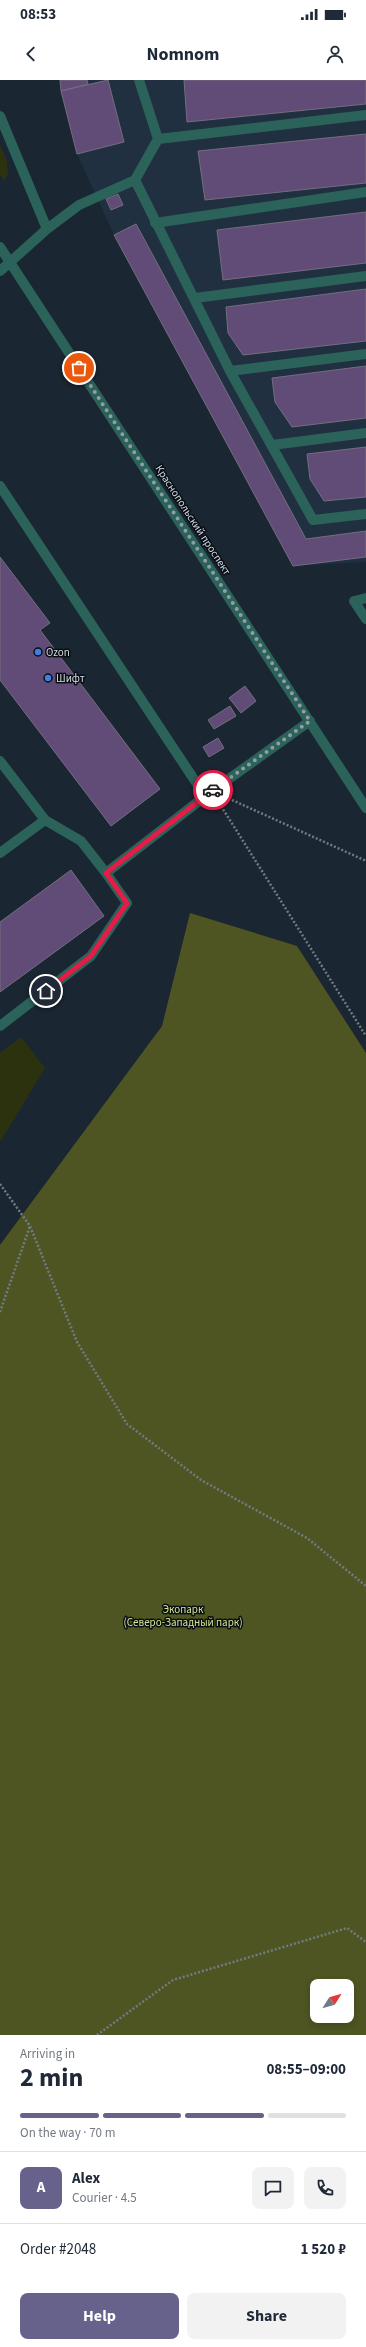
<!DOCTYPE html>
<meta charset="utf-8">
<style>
:root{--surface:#fff;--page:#f2f2f3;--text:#1f2937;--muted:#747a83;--line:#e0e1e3;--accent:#67628c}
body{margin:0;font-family:"Source Sans 3",sans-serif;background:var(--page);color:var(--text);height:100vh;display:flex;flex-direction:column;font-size:15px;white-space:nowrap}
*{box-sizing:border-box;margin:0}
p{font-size:13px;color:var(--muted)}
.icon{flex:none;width:22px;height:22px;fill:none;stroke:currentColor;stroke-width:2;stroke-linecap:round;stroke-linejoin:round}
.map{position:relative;height:1955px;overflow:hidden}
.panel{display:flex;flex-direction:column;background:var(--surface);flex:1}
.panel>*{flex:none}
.needle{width:26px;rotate:53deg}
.tools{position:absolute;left:310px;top:1899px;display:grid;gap:8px}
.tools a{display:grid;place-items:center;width:44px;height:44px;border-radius:8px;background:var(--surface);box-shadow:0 2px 6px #0003;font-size:20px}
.pin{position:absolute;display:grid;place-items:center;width:34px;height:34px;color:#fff;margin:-17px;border:2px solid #fff;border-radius:50%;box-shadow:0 1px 4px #0007}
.courier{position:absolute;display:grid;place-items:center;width:40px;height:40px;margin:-20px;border:3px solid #e11d48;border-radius:50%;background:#fff;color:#222;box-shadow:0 1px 5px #0007}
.headline em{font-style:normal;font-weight:700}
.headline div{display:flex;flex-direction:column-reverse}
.headline{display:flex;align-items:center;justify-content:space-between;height:68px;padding:0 20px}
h1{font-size:26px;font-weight:700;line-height:30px}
.bar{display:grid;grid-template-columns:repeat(4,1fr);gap:6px 4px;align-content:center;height:48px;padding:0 20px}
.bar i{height:5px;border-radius:3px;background:var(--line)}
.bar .selected{background:var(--accent)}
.bar p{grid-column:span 4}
.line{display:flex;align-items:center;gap:10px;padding:0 20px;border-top:1px solid var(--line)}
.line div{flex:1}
.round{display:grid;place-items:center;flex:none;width:42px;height:42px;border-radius:8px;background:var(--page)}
.button{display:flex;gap:8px;margin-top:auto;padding:8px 20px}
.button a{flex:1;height:46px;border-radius:8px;background:var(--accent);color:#fff;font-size:16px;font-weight:700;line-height:46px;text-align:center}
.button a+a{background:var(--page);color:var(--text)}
.status{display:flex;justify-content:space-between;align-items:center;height:28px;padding:0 20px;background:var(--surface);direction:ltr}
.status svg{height:11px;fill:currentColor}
header{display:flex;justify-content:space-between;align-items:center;height:52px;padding:0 20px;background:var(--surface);font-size:18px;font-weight:700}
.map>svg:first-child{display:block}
.built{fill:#203040}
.green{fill:#2d320e}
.forest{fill:#4e5522;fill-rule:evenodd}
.building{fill:#614c77;stroke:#756d7e}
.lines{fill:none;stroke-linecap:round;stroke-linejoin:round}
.path{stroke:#717b85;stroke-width:2.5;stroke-dasharray:2 2;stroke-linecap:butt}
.minor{stroke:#2b625a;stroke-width:10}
.done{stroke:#929ca5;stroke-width:4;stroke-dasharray:0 7.2}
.route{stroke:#e11d48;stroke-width:5}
.shop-dot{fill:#3f7fe0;stroke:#090e13;stroke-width:1.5}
.labels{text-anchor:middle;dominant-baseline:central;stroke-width:3;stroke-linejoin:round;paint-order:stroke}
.street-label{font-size:11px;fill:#d3dbe3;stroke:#090e13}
.poi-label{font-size:11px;fill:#d3dbe3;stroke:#090e13;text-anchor:start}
.park-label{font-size:11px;fill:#d5e292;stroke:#090e13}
</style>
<div class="status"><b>08:53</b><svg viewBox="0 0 49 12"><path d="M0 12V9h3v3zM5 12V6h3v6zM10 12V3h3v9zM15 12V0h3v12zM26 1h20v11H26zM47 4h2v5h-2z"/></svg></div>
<header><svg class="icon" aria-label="back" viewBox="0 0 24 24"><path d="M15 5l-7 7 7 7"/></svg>Nomnom<svg class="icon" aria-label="person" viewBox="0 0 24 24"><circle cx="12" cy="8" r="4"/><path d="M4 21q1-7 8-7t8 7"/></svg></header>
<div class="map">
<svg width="366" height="1955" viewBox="0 0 366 1955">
<rect width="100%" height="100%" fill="#1a2631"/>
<path class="built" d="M60 0H366V482L293 486 114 155 77 74Z"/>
<path class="green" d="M0 65 7 81 8 94 4 101 0 95Z
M21 957 45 988 0 1062V973Z"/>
<path class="forest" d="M190 833 297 866 366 973V1955H0V1165L162 946ZM317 1906H347V1936H317Z"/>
<path class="building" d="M60 0H87L88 4 61 11Z
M108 0 124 62 77 74 61 11Z
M184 0H366V24L187 42Z
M366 54V103L205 120 198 71Z
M118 114 123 125 111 130 106 119Z
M366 132V183L223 200 217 150Z
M136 144 306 459 366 451V477L293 486 114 155Z
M366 209V261L243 275 228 253 226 227Z
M366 286V338L292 347 275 322 272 298Z
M366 367V417L324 421 310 399 307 374Z
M0 477 50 543 40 550 160 709 111 746 0 600Z
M245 606 256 621 241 633 229 618Z
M230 626 236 636 214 649 208 640Z
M218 658 224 668 209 677 203 667Z
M71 790 104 836 0 912V842Z"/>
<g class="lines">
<path class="path" d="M232 720 364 780 366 782
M221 726 366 956
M0 1104 30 1146 77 1262 127 1344 201 1400 307 1458 366 1506
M0 1232 30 1146
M97 1955 173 1900 347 1848 366 1862"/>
<path class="minor" d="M139 0 158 59 135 100 230 291 313 440 366 434
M0 36 47 149 0 191
M158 59 366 35
M155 143 366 112
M47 149 79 125 135 100
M0 167 366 728
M195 218 366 196
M230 291 366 274
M272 365 366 353
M0 406 205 716
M366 518 354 521 366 539
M0 681 45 740
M0 773 45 740 81 761 106 793
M0 946 91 876 127 823 106 793 212 711 310 641"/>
</g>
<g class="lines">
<path class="done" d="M79 288 310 641 213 710"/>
<path class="route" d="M46 911 91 876 127 823 106 793 213 710"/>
</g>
<g class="shop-dot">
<circle cx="38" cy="572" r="4"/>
<circle cx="48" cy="598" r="4"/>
</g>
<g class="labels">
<g class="street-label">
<text transform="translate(193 440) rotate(57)">Краснопольский проспект</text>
</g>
<g class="poi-label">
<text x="46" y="572">Ozon</text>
<text x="56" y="598">Шифт</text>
</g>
<g class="park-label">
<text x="183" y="1529">Экопарк<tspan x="183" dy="13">(Северо-Западный парк)</tspan></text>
</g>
</g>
</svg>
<div class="tools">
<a><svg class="needle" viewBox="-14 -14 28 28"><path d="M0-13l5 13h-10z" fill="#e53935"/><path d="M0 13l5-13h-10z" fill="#747a83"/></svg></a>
</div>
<div class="pin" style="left:79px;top:288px;background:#ea580c"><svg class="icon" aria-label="bag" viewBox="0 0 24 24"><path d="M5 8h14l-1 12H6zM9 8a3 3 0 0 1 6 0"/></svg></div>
<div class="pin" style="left:46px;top:911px;background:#1f2937"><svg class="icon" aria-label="home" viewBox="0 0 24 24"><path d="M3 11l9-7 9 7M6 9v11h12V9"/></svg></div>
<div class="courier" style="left:213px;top:710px"><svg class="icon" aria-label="car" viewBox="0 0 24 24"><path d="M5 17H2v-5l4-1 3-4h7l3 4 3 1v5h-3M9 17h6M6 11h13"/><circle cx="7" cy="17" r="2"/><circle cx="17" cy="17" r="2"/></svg></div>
</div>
<section class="panel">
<div class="headline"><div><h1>2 min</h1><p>Arriving in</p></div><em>08:55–09:00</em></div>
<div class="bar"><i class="selected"></i><i class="selected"></i><i class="selected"></i><i></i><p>On the way · 70 m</p></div>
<div class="line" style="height:72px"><b class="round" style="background:var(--accent);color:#fff">A</b><div><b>Alex</b><p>Courier · 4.5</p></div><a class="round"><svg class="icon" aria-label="chat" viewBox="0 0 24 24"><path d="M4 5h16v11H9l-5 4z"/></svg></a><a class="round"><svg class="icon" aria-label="phone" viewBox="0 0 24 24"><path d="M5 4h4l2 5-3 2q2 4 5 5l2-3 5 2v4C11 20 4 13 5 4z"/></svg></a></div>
<div class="line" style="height:52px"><div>Order #2048</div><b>1 520 ₽</b></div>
<div class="button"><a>Help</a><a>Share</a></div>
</section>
